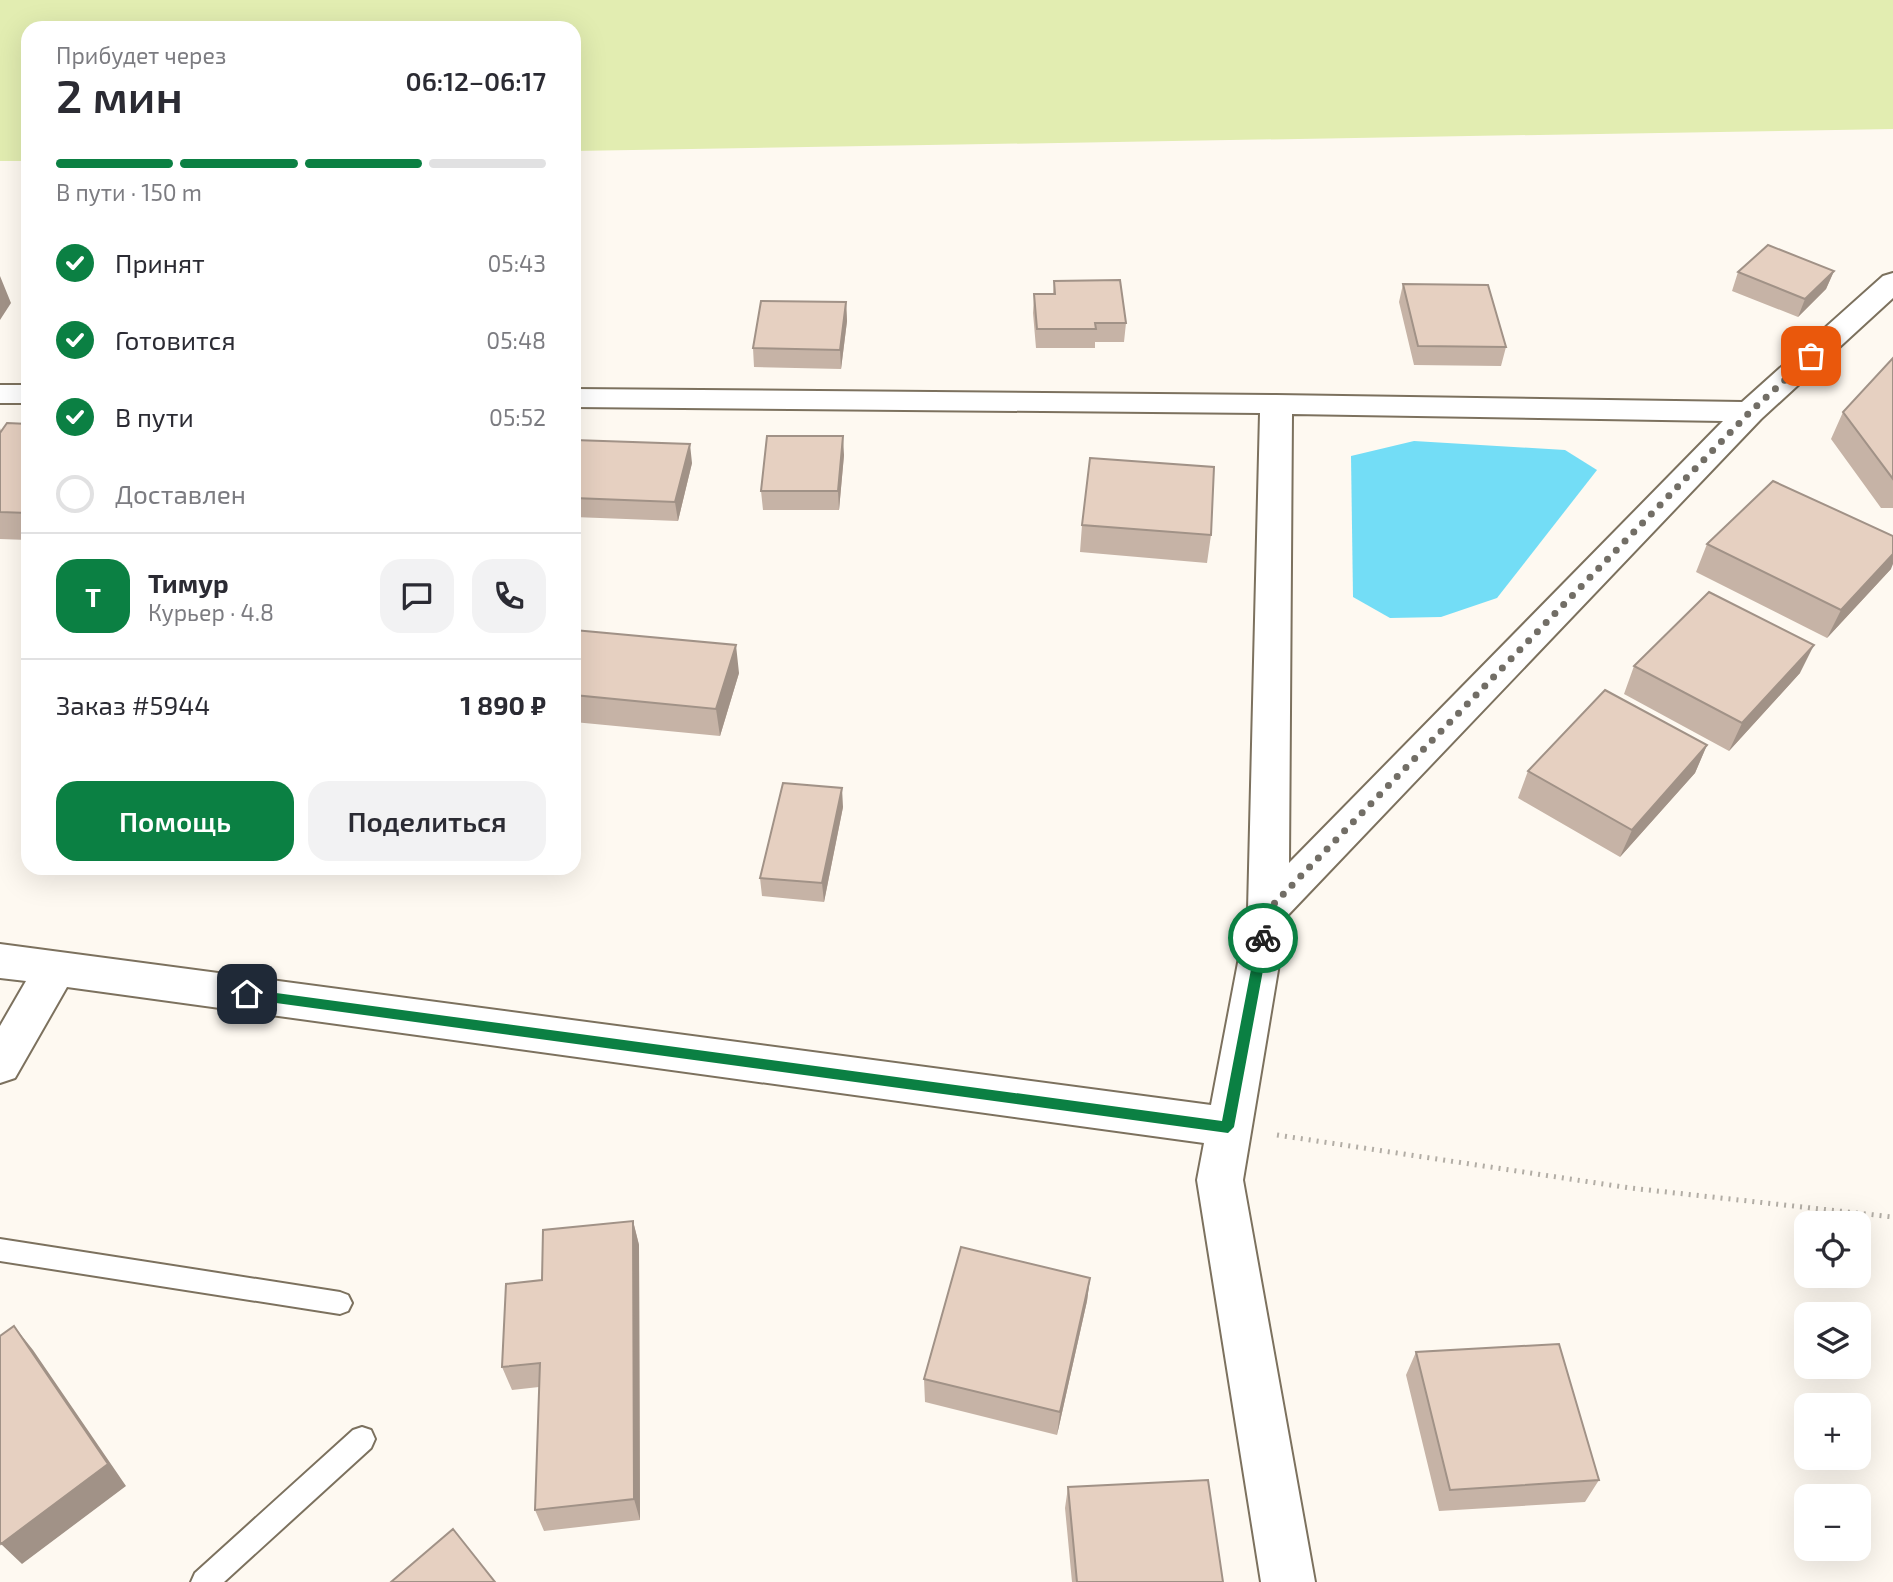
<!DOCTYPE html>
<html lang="ru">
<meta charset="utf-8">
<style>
:root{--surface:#fff;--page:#f2f2f3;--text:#2b2b33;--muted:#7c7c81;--line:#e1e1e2;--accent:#0b8043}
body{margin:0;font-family:"Exo 2",sans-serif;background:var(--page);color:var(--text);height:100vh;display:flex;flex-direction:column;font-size:26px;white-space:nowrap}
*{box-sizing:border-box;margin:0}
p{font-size:23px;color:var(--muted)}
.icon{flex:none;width:38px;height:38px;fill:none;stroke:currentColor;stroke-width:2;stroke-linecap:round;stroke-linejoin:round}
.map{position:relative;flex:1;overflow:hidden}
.drawer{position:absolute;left:21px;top:21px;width:560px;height:854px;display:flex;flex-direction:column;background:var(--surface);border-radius:21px;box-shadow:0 7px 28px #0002}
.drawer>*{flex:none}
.controls{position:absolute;left:1794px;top:1211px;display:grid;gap:14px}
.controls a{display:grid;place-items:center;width:77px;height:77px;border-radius:14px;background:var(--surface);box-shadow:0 7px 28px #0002;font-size:35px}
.pin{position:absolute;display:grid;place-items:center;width:60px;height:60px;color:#fff;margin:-30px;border-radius:14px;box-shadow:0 4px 10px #0006}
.courier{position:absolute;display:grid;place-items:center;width:70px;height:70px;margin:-35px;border:5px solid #0b8043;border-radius:50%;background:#fff;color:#222;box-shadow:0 2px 9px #0007}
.headline em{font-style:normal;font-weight:600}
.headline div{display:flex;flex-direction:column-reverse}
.headline{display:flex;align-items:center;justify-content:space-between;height:119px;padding:0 35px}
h1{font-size:46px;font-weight:600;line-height:52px}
.bar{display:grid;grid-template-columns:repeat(4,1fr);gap:10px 7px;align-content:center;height:84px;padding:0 35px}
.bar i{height:9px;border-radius:5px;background:var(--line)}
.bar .selected{background:var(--accent)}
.bar p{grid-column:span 4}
.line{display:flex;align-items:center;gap:18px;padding:0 35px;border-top:2px solid var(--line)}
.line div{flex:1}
.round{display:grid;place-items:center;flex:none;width:74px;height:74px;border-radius:21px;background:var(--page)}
ol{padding:0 35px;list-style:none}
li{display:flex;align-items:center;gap:21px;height:77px}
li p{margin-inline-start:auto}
li .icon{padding:7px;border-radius:50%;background:var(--accent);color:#fff;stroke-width:4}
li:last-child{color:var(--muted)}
li i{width:38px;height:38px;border:4px solid var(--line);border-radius:50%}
.primary-button{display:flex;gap:14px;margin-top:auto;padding:14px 35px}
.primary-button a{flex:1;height:80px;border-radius:21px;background:var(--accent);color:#fff;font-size:28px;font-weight:600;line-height:80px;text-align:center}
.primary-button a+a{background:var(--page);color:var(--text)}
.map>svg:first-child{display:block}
.green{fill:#e2edb1}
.water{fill:#73ddf6}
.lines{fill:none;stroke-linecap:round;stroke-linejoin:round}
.lane-casing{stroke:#7c715e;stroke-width:4}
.street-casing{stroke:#7c715e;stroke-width:4}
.path{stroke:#b2ada5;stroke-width:5;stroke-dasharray:2 6;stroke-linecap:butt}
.lane{fill:#fff;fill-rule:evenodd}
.street{fill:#fff;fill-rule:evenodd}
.wall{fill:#c6b3a6}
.shaded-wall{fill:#a19287}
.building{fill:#e6d0c1;stroke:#a19287;stroke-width:2}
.route{fill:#0b8043}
.done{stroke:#726e66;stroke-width:7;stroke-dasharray:0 12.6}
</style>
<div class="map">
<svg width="1893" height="1582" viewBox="0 0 1893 1582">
<rect width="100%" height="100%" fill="#fef9f1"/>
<path class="green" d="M0 0H1893V129L574 151V28H28V161H0Z"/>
<path class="water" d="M1414 441 1565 450 1597 470 1497 598 1441 617 1390 618 1353 597 1351 456Z"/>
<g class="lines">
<g class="lane-casing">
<path id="lane" d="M0 1239 340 1292 348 1295 352 1303 348 1311 340 1314 0 1261Z
M362 1427 371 1430 375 1439 371 1448 224 1582H191L195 1573 353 1430Z"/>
</g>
<g class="street-casing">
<path id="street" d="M1893 273V298L1761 419 1287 916 1243 1180 1315 1582H1261L1197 1180 1204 1143 67 987 15 1078 0 1083V1026L26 981 0 978V944L1211 1105 1248 910 1260 413 574 407V389L1276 395 1742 402 1883 276ZM1292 414 1723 421 1289 863Z
M0 385H28V403H0Z"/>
</g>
<path class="path" d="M1277 1135 1630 1188 1893 1217"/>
<use href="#lane" class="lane"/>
<use href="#street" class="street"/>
</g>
<path class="wall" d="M1834 271 1826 289 1798 317 1732 291 1738 272Z
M1054 281 1126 323 1124 342H1095V348H1036L1033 313 1034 294H1053Z
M1403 284 1506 347 1501 366 1414 365 1399 302Z
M846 302 847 321 841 369 754 367 753 348Z
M1893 358V508H1881L1831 439 1843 412Z
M28 424V540L0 539V428L1 431Z
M574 440 692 463 678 521 574 517Z
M844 455 839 510H763L761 491Z
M1082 525 1211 535 1207 563 1080 552Z
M1707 544 1891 569 1827 638 1696 572Z
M574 630 739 673 720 736 574 722Z
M1634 666 1800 673 1729 751 1624 694Z
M1707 745 1695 773 1620 857 1518 798 1528 771Z
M843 807 824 902 762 896 760 878Z
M633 1221 639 1245 640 1520 544 1531 535 1510 539 1387 512 1390 502 1367 542 1280Z
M1090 1278 1087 1301 1057 1435 925 1402 924 1379Z
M1416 1352 1599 1480 1585 1502 1439 1511 1406 1375Z
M1068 1487 1223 1582H1072L1065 1508Z"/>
<path class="shaded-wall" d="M1834 271 1826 289 1798 317 1805 299Z
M0 276 11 303 0 320Z
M846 302 847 321 841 369 840 350Z
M843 436 844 455 839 510 838 491Z
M690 444 692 463 678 521 675 502Z
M1893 554V564L1891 569 1827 638 1841 610Z
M736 645 739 673 720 736 716 709Z
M1814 645 1800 673 1729 751 1742 723Z
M1707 745 1695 773 1620 857 1632 830Z
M842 788 843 807 824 902 822 883Z
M633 1221 639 1245 640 1520 634 1499Z
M1090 1278 1087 1301 1057 1435 1060 1412Z
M14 1326 33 1350 126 1486 22 1564 1 1544Z"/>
<path class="building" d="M1768 245 1834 271 1805 299 1738 272Z
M1120 280 1126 323H1095L1096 329H1037L1034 294H1055L1054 281Z
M1403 284 1488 285 1506 347 1418 346Z
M761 301 846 302 840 350 753 348Z
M1893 358V479L1843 412Z
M7 423 28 424V513L0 512V433Z
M767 436H843L838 491H761Z
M574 440 690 444 675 502 574 498Z
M1090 458 1214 467 1211 535 1082 525Z
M1773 481 1893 536V554L1841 610 1707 544Z
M1709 592 1814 645 1742 723 1634 666Z
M574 630 736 645 716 709 574 695Z
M1605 690 1707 745 1632 830 1528 771Z
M783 783 842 788 822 883 760 878Z
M633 1221 634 1499 535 1510 540 1363 502 1367 506 1284 542 1280 543 1230Z
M961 1247 1090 1278 1060 1412 924 1379Z
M14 1326 108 1464 1 1544 0 1542V1336Z
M1559 1344 1599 1480 1450 1490 1416 1352Z
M1208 1480 1223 1582H1077L1068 1487Z
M453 1529 495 1582H391Z"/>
<path class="route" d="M1263 933 1269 938 1234 1127 1228 1133 247 999 241 994 247 989 1222 1121 1257 938Z"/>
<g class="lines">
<path class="done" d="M1263 938 1268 910 1750 412 1811 356"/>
</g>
</svg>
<div class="controls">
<a><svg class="icon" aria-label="locate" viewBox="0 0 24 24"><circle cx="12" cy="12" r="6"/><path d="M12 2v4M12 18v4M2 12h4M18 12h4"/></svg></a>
<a><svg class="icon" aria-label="layers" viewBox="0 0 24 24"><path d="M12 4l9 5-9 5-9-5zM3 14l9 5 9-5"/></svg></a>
<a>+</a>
<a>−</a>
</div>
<div class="pin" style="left:1811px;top:356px;background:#ea580c"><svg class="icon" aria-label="bag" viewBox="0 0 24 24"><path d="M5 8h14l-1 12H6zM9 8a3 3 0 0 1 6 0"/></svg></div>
<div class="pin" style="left:247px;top:994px;background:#1f2937"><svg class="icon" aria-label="home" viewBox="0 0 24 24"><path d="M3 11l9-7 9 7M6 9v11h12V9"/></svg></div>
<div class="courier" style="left:1263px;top:938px"><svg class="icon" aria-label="bike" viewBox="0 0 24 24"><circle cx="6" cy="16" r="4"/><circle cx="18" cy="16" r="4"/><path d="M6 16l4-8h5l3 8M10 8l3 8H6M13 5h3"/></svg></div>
<section class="drawer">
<div class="headline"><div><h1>2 мин</h1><p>Прибудет через</p></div><em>06:12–06:17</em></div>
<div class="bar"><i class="selected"></i><i class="selected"></i><i class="selected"></i><i></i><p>В пути · 150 m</p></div>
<ol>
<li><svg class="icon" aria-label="check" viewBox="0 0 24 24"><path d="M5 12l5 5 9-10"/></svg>Принят<p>05:43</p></li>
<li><svg class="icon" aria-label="check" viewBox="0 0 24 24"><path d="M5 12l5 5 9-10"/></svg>Готовится<p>05:48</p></li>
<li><svg class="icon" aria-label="check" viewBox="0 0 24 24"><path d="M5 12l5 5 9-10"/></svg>В пути<p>05:52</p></li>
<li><i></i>Доставлен</li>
</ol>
<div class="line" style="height:126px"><b class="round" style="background:var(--accent);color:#fff">Т</b><div><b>Тимур</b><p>Курьер · 4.8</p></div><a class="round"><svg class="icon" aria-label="chat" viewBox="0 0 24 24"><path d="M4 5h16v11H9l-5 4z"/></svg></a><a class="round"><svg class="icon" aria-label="phone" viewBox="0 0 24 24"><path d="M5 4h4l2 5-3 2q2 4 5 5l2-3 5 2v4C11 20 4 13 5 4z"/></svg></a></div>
<div class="line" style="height:91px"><div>Заказ #5944</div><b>1 890 ₽</b></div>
<div class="primary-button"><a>Помощь</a><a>Поделиться</a></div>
</section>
</div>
